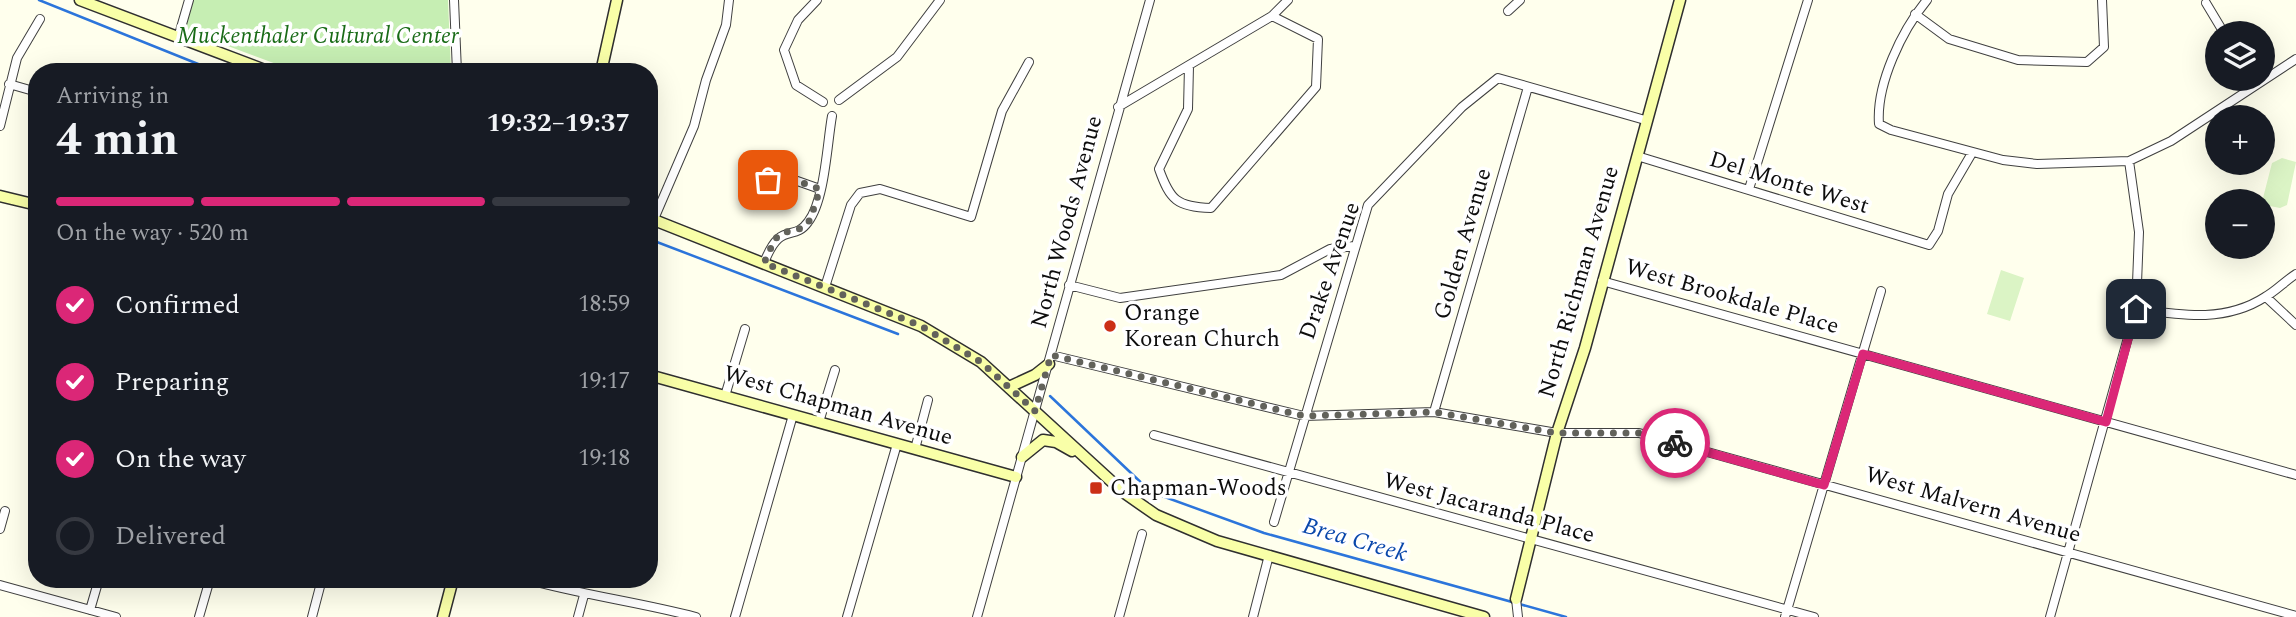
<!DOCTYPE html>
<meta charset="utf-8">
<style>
:root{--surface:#171b24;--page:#20242c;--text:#f1f3f6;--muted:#9ea1a6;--line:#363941;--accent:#db2777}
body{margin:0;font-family:Spectral,serif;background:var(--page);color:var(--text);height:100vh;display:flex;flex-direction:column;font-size:26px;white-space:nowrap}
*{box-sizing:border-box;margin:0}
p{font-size:23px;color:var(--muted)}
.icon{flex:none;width:38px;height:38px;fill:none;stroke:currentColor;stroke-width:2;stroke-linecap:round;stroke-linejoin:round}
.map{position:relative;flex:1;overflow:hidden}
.drawer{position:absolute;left:28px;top:63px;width:630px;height:525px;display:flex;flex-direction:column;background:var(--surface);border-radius:28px;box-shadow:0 7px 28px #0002}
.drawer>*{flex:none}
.controls{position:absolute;left:2205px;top:21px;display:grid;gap:14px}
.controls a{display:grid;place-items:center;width:70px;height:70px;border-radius:50%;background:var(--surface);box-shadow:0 7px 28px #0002;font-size:35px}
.pin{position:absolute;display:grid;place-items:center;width:60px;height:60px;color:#fff;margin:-30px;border-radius:14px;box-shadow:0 4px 10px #0006}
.courier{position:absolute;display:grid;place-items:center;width:70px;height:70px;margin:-35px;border:5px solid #db2777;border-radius:50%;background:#fff;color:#222;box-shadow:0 2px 9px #0007}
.headline em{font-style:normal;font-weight:700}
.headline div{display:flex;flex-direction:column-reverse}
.headline{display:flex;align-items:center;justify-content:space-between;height:119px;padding:0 28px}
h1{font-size:46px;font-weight:700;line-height:52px}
.bar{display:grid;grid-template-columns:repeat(4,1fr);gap:10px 7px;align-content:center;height:84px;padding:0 28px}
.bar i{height:9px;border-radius:5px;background:var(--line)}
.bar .selected{background:var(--accent)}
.bar p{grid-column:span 4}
ol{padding:0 28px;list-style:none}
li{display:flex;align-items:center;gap:21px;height:77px}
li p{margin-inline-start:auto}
li .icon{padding:7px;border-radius:50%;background:var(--accent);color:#fff;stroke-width:4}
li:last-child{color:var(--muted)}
li i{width:38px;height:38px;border:4px solid var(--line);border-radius:50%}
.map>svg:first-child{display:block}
.green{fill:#c6eeb3}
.pitch{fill:#dbf4c5}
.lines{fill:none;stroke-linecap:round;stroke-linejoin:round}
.stream{stroke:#2c75db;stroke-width:2.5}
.street-casing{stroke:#404040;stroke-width:10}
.secondary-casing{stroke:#2f2f2f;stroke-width:13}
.street{stroke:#fff;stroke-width:8}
.secondary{stroke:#f9ffa8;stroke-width:10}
.done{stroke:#62625b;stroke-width:7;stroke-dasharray:0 12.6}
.route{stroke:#db2777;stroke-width:9}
.poi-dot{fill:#cb2f17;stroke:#fff;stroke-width:2.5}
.labels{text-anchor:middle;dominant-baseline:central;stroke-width:7;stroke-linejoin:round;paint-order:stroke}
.park-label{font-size:23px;font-style:italic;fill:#196b17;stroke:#fff}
.street-label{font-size:23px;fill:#0d0d0d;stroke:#fff}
.poi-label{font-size:23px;fill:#0d0d0d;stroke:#fff;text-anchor:start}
.water-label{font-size:24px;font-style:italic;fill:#0a47ab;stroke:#fff}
</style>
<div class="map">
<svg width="2296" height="617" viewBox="0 0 2296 617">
<rect width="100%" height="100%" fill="#ffffed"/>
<path class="green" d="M193 0H448L451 72H298L185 30Z"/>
<path class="pitch" d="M2282 158 2296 162 2287 205 2280 208 2265 205 2263 198 2272 163Z
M2001 270 2024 278 2010 321 1987 314Z"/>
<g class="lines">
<path class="stream" d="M39 0 218 72
M649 239 898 334
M1050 396 1151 492 1264 533 1566 617"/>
<g class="street-casing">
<path id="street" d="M454 0 457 72
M817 0 798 20 784 50 796 85 823 102
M1927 0C1902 30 1876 84 1879 124L1891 130 2003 160 2037 164 2129 161 2171 141 2296 59
M2206 3 2224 33
M1508 11 1520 0
M1915 14 1949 39 2018 60 2087 62 2104 47 2102 0
M178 38 189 0
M1189 66 1188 109 1159 169C1170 200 1177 207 1211 208L1316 87 1318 39 1272 16
M9 84 37 92
M839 100 897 57 940 0
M1118 107 1272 16 1288 0
M0 126 17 58 40 19
M1637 156 1929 245 1938 231 1948 194 1972 153
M750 183 786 177 820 189
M1749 189 1808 0
M654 219 694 126 706 80 726 25 729 0
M764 263C781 219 793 243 808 222 825 200 827 144 832 116
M1602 281 2296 475
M1069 285 1120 298 1281 275 1330 249 1354 246
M825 287 851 205 860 193 880 189 971 217 1002 111 1029 62
M2266 297 2296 325
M649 301 651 295
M2136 309C2180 315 2225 323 2265 297 2276 291 2285 281 2296 274
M1051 355 1304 416 1434 412 1557 433H1639L2296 616
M725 396 745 329
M1434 412 1528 87
M819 422 835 370
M1154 435 1814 617
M915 449 928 400
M1274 522 1368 205 1462 107 1498 78 1645 120
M0 529 5 511
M525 579C582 595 639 602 696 617
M0 585 116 617
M1516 599 1518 617
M90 610 99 579
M199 617 210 579
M312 617 322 579
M578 617 584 595
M735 617 793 415
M847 617 897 444
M977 617 1150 0
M1119 617 1142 534
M1253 617 1269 555
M1785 617 1881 291
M2050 617 2136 309 2139 232 2129 161"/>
</g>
<g class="secondary-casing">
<path id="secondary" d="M80 0 270 72
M601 72 617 0
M0 196 37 205
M649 218 921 326 981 362 1123 492 1156 515 1217 541 1484 617
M649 375 1016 477
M1009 387 1035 375 1049 364
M1022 457 1043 440 1056 442 1072 451
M1516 599 1557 433 1585 348 1680 0
M443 617 453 579"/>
</g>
<use href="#street" class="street"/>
<use href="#secondary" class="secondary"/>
</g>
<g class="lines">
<path class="done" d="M768 180 786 177 820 189 810 220 802 228 782 233 775 239 764 263 921 326 981 362 1035 411 1051 355 1304 416 1434 412 1557 433H1639L1675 443"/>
<path class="route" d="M1675 443 1824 485 1863 354 2106 422 2136 309"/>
</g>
<g class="poi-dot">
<circle cx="1110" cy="326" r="7"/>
<rect x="1089" y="481" width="14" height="14" rx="3.5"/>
</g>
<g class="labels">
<g class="park-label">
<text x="318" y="36">Muckenthaler Cultural Center</text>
</g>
<g class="street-label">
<text transform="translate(1789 183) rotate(17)">Del Monte West</text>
<text transform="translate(1067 222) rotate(-75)">North Woods Avenue</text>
<text transform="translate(1463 244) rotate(-74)">Golden Avenue</text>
<text transform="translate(1330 271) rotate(-71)">Drake Avenue</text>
<text transform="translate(1579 282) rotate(-74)">North Richman Avenue</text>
<text transform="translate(1732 297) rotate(16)">West Brookdale Place</text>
<text transform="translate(838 406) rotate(16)">West Chapman Avenue</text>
<text transform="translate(1973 505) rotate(16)">West Malvern Avenue</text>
<text transform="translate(1489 508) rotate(15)">West Jacaranda Place</text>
</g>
<g class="poi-label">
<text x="1124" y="313">Orange<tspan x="1124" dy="26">Korean Church</tspan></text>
<text x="1110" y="488">Chapman-Woods</text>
</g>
<g class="water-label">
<text transform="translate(1355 540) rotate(16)">Brea Creek</text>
</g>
</g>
</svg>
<div class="controls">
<a><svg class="icon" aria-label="layers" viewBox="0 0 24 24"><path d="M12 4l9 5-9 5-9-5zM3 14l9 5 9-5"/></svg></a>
<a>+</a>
<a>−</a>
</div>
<div class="pin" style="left:768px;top:180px;background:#ea580c"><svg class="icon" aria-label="bag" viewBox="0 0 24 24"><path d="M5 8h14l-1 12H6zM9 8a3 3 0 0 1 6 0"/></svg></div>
<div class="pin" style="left:2136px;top:309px;background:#1f2937"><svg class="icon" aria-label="home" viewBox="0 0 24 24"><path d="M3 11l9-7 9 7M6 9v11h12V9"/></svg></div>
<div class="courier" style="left:1675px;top:443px"><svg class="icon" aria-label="bike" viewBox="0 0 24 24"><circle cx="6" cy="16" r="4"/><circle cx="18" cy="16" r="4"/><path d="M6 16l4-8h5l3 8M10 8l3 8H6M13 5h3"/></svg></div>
<section class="drawer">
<div class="headline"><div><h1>4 min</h1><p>Arriving in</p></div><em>19:32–19:37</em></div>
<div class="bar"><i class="selected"></i><i class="selected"></i><i class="selected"></i><i></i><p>On the way · 520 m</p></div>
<ol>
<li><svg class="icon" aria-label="check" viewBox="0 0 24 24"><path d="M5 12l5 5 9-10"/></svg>Confirmed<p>18:59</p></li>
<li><svg class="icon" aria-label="check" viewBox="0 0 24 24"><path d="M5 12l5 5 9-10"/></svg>Preparing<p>19:17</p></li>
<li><svg class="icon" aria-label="check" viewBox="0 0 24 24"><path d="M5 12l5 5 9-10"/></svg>On the way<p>19:18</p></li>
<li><i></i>Delivered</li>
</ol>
</section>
</div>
